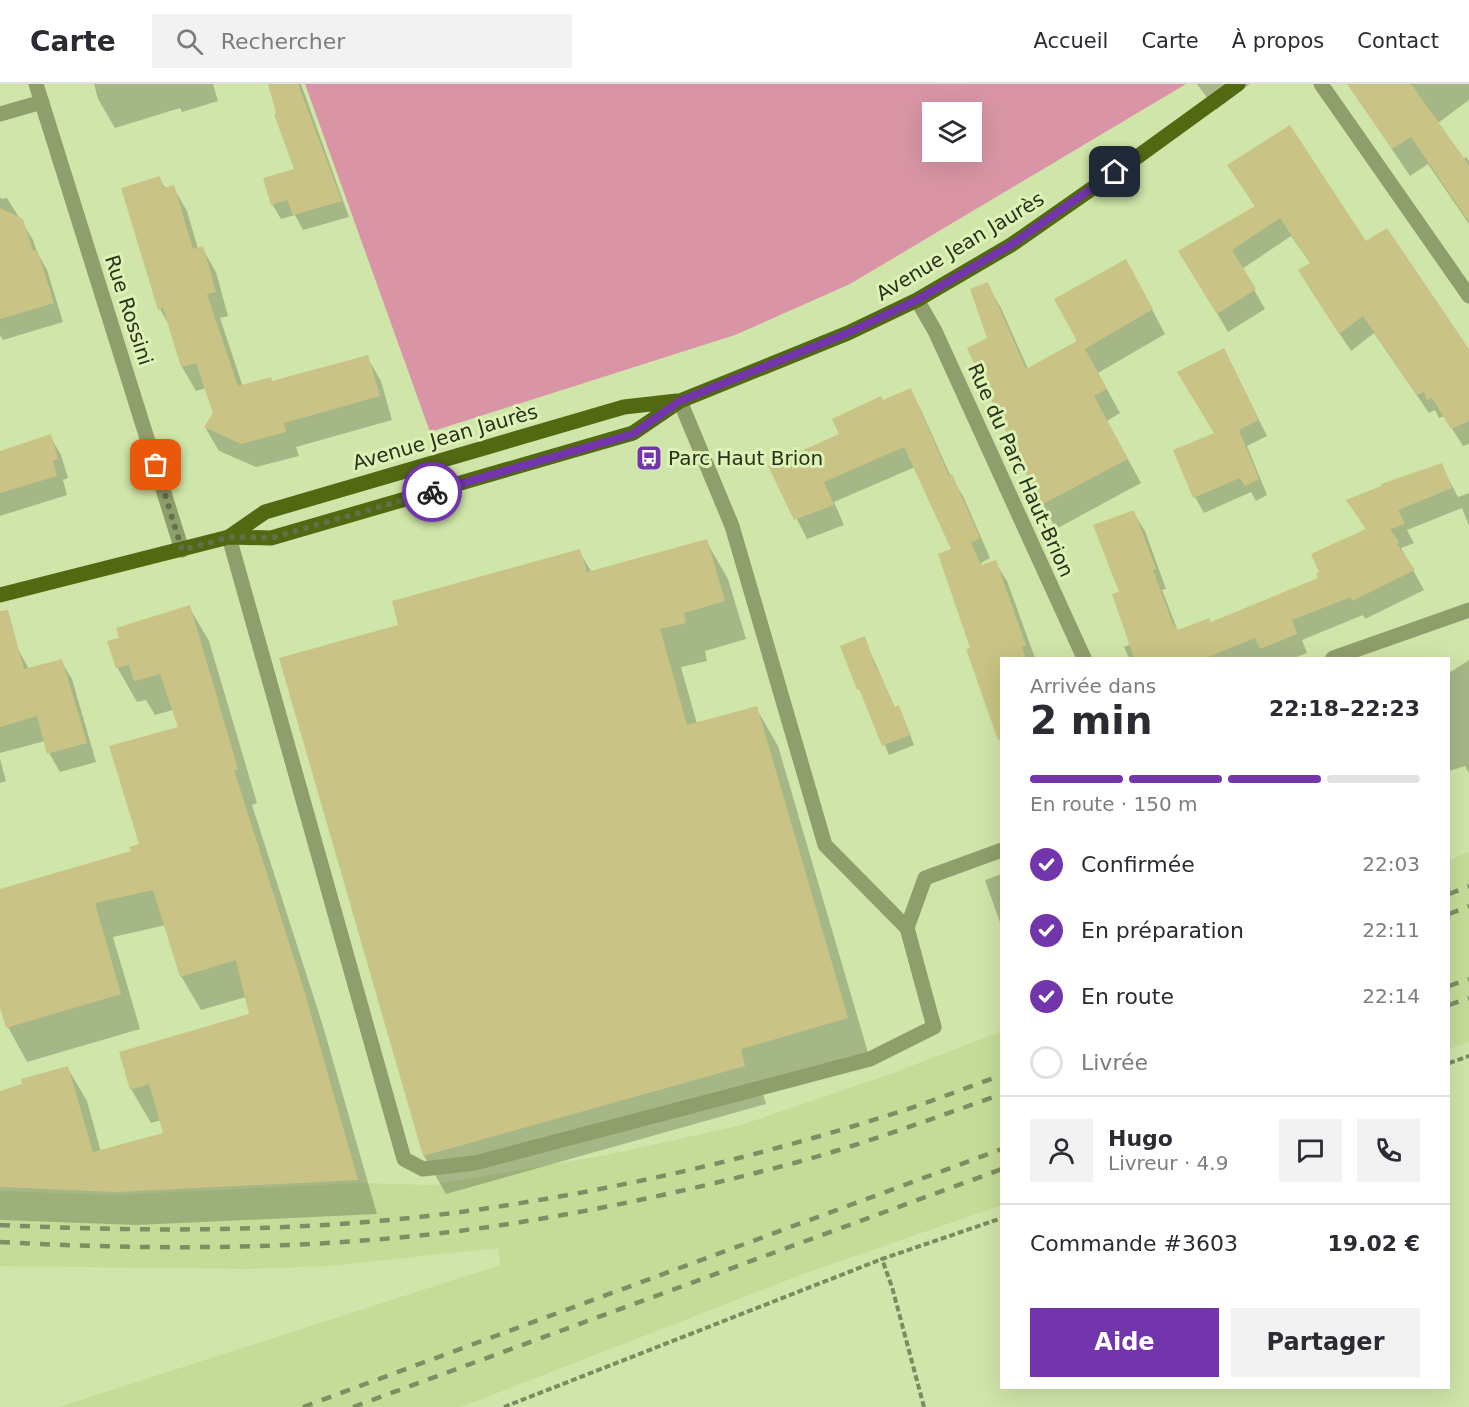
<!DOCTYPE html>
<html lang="fr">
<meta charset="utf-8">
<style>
:root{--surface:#fff;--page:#f2f2f3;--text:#2b2b33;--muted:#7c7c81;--line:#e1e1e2;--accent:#7235ab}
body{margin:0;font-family:"DejaVu Sans",sans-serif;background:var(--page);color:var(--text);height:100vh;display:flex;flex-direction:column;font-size:22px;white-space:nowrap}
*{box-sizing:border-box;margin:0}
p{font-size:20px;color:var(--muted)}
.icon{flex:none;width:33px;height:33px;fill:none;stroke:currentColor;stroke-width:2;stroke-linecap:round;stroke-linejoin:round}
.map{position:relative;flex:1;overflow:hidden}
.details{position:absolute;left:1000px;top:573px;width:450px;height:732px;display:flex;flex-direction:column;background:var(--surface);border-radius:0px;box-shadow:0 6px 24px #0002}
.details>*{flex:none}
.controls{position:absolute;left:922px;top:18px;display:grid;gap:12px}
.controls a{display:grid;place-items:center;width:60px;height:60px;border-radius:0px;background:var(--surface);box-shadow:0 6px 24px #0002;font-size:30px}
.pin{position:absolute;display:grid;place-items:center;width:51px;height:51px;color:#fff;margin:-26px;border-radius:12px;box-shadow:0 3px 9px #0006}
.courier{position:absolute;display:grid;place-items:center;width:60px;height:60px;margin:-30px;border:4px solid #7235ab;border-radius:50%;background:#fff;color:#222;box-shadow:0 2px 8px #0007}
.headline em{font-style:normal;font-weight:600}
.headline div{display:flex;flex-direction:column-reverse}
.headline{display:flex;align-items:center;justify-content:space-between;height:102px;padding:0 30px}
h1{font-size:39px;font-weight:600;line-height:45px}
.bar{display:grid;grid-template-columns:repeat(4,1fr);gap:9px 6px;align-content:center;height:72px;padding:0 30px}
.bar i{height:8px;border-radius:4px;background:var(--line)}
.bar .current{background:var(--accent)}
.bar p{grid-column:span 4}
.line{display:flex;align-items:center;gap:15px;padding:0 30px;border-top:2px solid var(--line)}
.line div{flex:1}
.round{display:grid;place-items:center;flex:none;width:63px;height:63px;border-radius:0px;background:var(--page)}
ol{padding:0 30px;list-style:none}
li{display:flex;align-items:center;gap:18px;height:66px}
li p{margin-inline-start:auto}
li .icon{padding:6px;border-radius:50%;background:var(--accent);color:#fff;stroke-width:4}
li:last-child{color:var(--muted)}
li i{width:33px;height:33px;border:3px solid var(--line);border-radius:50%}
.cta{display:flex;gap:12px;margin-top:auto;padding:12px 30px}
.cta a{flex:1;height:69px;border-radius:0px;background:var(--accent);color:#fff;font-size:24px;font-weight:600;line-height:69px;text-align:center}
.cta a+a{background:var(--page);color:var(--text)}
header{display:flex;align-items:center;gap:36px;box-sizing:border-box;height:84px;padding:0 30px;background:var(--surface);border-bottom:2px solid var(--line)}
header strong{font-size:28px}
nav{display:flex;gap:33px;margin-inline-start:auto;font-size:21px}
.search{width:420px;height:54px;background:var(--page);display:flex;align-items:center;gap:15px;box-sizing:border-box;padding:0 21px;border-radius:0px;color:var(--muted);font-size:22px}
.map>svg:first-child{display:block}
.built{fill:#c5dc99}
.green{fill:#d995a5;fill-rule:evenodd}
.shadow{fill:#0003}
.building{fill:#c9c485}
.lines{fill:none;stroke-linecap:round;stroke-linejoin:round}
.path{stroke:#7c8a60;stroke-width:4;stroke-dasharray:6 3;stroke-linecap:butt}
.service{stroke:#8e9f6c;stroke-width:15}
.minor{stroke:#8e9f6c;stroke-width:15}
.primary{stroke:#536911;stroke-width:15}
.rail{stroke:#7e8d63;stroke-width:4.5;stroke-dasharray:10 10;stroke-linecap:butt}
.done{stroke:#63704b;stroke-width:6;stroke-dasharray:0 10.8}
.route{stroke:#7235ab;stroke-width:8}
.labels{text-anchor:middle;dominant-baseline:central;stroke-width:6;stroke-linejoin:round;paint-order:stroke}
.street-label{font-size:20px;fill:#293119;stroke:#ddf2b6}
.poi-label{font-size:20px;fill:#293119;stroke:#ddf2b6;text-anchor:start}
</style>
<header>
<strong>Carte</strong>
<div class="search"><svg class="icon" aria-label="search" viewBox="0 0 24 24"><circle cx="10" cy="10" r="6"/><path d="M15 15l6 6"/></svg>Rechercher</div>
<nav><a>Accueil</a><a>Carte</a><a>À propos</a><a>Contact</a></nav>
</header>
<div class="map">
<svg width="1469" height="1323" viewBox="0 0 1469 1323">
<rect width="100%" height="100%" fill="#d0e5a9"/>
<path class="built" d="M1469 768V958L1449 965V776Z
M1002 947V1121L803 1190 461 1323H59L500 1181 498 1164 329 1182 247 1185 0 1182V1107L115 1111 361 1099 433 1101 612 1070 738 1042 885 992Z"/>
<path class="green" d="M305 0H1186L850 200 735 251 430 348ZM933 28H972V68H933Z"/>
<path class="shadow" d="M94 0H213L218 17 182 28 180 24 115 44 98 15Z
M269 0H301L349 133 303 146 295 131 281 135 272 120 296 86Z
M1197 0H1250L1216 26Z
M1348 0H1469V16L1438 39 1463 75 1466 73 1469 77V140L1428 80 1410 92Z
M1229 82 1366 159 1469 267V360L1463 362 1444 332 1439 334 1435 326 1429 329 1374 249 1351 267 1310 205 1311 180 1291 152 1242 185 1265 225 1228 248 1191 185 1256 124Z
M159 93 165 104 173 103 187 127 198 165 202 164 216 188 228 232 220 234 243 303 273 299 367 273 381 297 392 336 296 363 299 372 256 383 219 367 205 343 215 329 206 304 196 307 182 283 170 243 160 225Z
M0 112 1 115 7 114 33 156 37 168 47 186 63 238 3 256 0 251Z
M987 200 1001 224 1028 285 1079 257 1139 201 1165 250 1098 289 1120 329 1107 337 1141 399 1056 445 1043 421 969 265 989 255Z
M1232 281 1267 352 1247 362 1267 411 1256 417 1251 408 1204 429 1195 413 1216 350Z
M910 306 921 326 951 393 963 412 990 474 981 479 982 483 995 478 1007 497 1035 574H1002V651L972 565 953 466 915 383 834 418 844 441 807 455 770 382 841 351 883 318Z
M50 352 61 371 68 394 63 396 67 411 0 432V368Z
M1441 381 1458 413 1469 409V442L1462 424 1407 446 1414 459 1401 464 1424 506 1365 535 1363 531 1302 556 1307 569 1294 574H1129L1124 563 1131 560 1121 509 1133 428 1145 447 1166 505 1162 506 1178 547 1211 540 1320 495 1367 447 1349 417Z
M706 457 728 495 746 555 705 567 707 577 681 583 697 640 756 624 778 662 869 972 761 1003 766 1020 446 1110 424 1072 281 575 400 542 579 467 592 489Z
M189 523 209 557 257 719 252 721 323 942 377 1130 137 1141 0 1136V1008L24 1001 67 983 87 1017 101 1068 165 1051 161 1036 151 1039 131 1005 250 931 246 913 201 926 181 892 166 841 113 853 140 945 27 978 8 943 0 918V806L133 768 141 761 180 644 173 626 155 631 146 616 137 618 117 583 121 555Z
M864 554 895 624 898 623 903 632 914 661 889 671 865 614 859 605Z
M18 565 29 585 61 577 72 595 96 678 60 688 49 669 45 657 0 669V570Z
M1469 576V689L1465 682 1449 687V589Z
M0 675 6 697 0 699Z
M1002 790V844L985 796Z"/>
<path class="building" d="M268 0H298L342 117 293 131 287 116 271 121 263 94 294 85 274 30 276 29Z
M1347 0H1411L1469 81V138L1411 53 1392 65Z
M1290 41 1366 157 1387 144 1469 265V337L1451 345 1432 314 1427 316 1424 308 1417 311 1363 232 1339 250 1298 186 1310 179 1280 134 1232 166 1256 205 1217 230 1205 211 1178 167 1255 122 1227 81Z
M160 92 163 104 174 101 193 165 203 162 216 208 207 210 238 302 271 293 272 297 368 271 380 312 284 339 286 348 241 360 204 343 213 329 196 279 181 283 163 224 158 226 121 104Z
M0 124 23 135 33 167 37 165 54 219 0 235Z
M1126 175 1153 225 1085 265 1107 305 1094 312 1128 375 1041 421 967 264 987 254 970 205 988 198 1026 285 1077 257 1054 215Z
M1224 264 1259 336 1239 346 1259 395 1245 402 1240 394 1193 414 1173 366 1214 349 1177 288Z
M911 304 949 392 952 390 980 454 971 459 981 481 996 476 1026 562 1022 563 1026 574H1002V655L998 656 966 565 970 564 938 470 951 465 904 363 824 398 834 421 794 436 768 382 839 350 832 335 881 312 883 316Z
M51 350 58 375 53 377 57 392 0 409V367Z
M1442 379 1452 404 1398 426 1405 440 1390 445 1399 458 1397 460 1415 486 1352 517 1351 513 1292 536 1297 550 1260 565 1255 554 1206 574H1134L1112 510 1119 508 1093 441 1134 426 1156 485 1153 486 1174 543 1176 542 1178 546 1209 534 1211 538 1318 494 1316 489 1319 488 1311 470 1366 445 1346 416 1381 402V400Z
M707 455 725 517 684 529 686 539 660 545 687 641 757 622 848 934 741 965 745 982 423 1072 279 574 398 541 392 517 580 465 587 488Z
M190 521 238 685 234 686 304 906 358 1096 117 1108 0 1103V1007L22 1000 21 995 68 982 93 1068 163 1049 149 1000 130 1006 119 968 249 930 236 876 180 893 153 806 95 819 121 910 6 944 0 924V805L131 767 129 763 139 760 109 662 178 643 160 590 134 597 129 581 116 584 107 557 119 554 116 544Z
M8 526 24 585 62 575 87 659 47 670 37 632 0 643V527Z
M865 552 876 585 878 584 894 623 899 621 910 651 882 662 859 605 857 606 840 562Z"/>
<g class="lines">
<path class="path" d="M1449 979 1469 972
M504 1323 882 1175
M924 1323 892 1203 882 1175 1002 1134"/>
<path class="service" d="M229 453 404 1075 423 1085 475 1079 870 975 934 943 907 844 825 761 732 442 680 317"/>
<path class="minor" d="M36 0 182 466
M1321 0 1469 212
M0 30 42 18
M917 216 935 247 1084 574
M1333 574 1469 526
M907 844 925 794 1002 766"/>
<path class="primary" d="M229 453 265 428 624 323 677 317
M0 511 229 453 271 454 633 349 680 317 848 249 917 216 1011 161 1133 76 1238 0"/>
<path class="rail" d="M1449 810 1469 802
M1449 830 1469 822
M1449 902 1469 895
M1449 921 1469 914
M0 1141C167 1149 336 1148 502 1122 632 1102 760 1072 886 1032 925 1020 963 1005 1002 991
M0 1158C166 1167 336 1166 502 1141 601 1126 700 1104 798 1078 867 1059 934 1034 1002 1010
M303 1323 1002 1065
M353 1323 1002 1085"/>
</g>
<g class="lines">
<path class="done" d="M156 381 182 466 230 453 271 454 432 408"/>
<path class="route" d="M432 408 633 350 680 317 848 249 917 216 1011 161 1115 88"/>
</g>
<defs>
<g id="bus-square" transform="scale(1.35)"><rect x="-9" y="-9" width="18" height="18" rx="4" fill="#7235ab" stroke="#ddf2b6"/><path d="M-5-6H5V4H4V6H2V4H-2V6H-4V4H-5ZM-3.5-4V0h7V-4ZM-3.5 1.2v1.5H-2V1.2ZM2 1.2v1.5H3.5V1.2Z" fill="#fff"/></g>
</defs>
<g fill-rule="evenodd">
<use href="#bus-square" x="649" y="374"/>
</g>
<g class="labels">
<g class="street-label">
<text transform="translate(960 162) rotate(-31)">Avenue Jean Jaurès</text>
<text transform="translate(129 226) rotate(72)">Rue Rossini</text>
<text transform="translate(445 353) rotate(-16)">Avenue Jean Jaurès</text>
<text transform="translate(1021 386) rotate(66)">Rue du Parc Haut-Brion</text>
</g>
<g class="poi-label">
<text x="668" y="374">Parc Haut Brion</text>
</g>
</g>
</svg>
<div class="controls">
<a><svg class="icon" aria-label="layers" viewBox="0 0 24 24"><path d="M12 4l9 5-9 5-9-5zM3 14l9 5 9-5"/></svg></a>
</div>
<div class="pin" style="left:156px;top:381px;background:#ea580c"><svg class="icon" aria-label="bag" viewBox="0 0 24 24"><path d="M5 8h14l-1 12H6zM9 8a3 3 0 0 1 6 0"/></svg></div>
<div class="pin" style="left:1115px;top:88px;background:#1f2937"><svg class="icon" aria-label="home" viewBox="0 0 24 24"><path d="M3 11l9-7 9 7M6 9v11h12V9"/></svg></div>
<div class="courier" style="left:432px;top:408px"><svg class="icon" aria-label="bike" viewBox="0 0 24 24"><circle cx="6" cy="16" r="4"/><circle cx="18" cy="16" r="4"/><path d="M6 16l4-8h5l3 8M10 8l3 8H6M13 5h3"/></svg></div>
<section class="details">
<div class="headline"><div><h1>2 min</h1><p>Arrivée dans</p></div><em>22:18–22:23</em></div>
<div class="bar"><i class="current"></i><i class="current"></i><i class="current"></i><i></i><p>En route · 150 m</p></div>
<ol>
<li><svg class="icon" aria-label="check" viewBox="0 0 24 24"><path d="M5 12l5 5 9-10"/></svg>Confirmée<p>22:03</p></li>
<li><svg class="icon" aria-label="check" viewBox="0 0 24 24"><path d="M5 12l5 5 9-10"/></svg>En préparation<p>22:11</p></li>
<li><svg class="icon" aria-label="check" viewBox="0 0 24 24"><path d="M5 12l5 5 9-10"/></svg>En route<p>22:14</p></li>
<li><i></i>Livrée</li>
</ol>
<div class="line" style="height:108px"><a class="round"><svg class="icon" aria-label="person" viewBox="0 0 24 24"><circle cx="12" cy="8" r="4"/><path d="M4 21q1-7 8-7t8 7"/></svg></a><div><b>Hugo</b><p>Livreur · 4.9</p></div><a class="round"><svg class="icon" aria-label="chat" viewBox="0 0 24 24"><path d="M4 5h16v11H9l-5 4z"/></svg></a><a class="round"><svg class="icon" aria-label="phone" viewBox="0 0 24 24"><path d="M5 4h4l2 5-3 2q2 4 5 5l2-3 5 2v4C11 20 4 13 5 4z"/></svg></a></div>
<div class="line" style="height:78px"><div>Commande #3603</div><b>19.02 €</b></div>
<div class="cta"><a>Aide</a><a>Partager</a></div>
</section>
</div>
